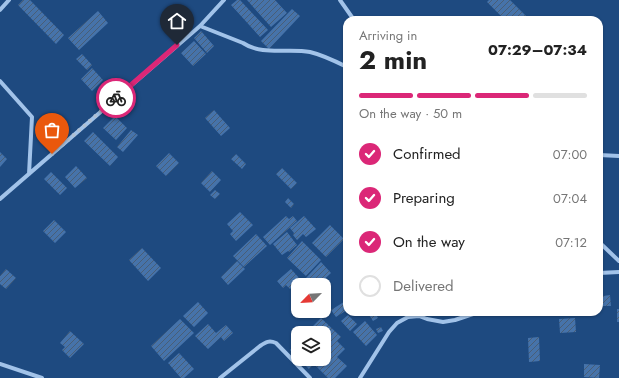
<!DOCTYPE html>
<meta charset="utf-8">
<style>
:root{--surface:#fff;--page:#f6f6f6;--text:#222;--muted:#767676;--line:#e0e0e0;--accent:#db2777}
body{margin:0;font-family:Jost,sans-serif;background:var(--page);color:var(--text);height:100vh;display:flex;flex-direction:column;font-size:15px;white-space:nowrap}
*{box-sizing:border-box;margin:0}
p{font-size:13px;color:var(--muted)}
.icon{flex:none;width:22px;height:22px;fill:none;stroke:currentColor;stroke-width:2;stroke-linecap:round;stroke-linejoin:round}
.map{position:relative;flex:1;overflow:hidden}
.sheet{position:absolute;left:343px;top:16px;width:260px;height:300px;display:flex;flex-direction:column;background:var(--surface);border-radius:12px;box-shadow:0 1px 3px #0004}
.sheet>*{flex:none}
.needle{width:26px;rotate:246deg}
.tools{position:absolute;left:291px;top:278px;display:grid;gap:8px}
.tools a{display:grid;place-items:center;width:40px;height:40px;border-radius:8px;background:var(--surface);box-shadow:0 1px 3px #0004;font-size:20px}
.pin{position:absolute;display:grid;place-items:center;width:34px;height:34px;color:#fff;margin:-41px -17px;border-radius:50% 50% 50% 0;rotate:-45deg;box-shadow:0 0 4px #0007}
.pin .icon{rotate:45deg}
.courier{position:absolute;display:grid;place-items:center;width:40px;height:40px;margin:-20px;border:3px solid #db2777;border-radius:50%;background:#fff;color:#222;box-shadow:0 1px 5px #0007}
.headline em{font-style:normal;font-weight:700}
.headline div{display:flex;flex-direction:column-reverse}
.headline{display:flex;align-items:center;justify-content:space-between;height:68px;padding:0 16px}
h1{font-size:26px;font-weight:700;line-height:30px}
.bar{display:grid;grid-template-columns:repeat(4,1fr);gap:6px 4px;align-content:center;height:48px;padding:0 16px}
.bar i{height:5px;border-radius:3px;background:var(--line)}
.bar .on{background:var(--accent)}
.bar p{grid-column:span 4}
ol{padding:0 16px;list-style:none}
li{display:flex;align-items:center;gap:12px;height:44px}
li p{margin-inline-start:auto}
li .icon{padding:4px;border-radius:50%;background:var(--accent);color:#fff;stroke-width:4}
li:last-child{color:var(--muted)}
li i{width:22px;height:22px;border:2px solid var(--line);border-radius:50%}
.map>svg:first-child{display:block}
.building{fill:url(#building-hatch)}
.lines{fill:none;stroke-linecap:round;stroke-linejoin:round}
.street{stroke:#a2c3e9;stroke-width:4}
.done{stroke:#b0c0d3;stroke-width:4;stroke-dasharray:0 7.2}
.route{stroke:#db2777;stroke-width:5}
</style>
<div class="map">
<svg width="619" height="378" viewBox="0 0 619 378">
<defs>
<pattern id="building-hatch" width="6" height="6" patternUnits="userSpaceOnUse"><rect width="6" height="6" fill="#4673aa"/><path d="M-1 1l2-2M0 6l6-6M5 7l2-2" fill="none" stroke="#495e76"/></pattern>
</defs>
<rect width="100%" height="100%" fill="#1e4a80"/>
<path class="building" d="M23 0H30L64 35 56 44 18 5Z
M237 0H240L268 30 260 37 231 5Z
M247 0H275L287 13 271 27Z
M489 0H510L530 20H505L487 2Z
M292 9 300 16 269 49 261 41Z
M98 11 108 23 79 50 68 38Z
M201 31 214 46 207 53 194 38Z
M194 41 206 54 193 66 181 53Z
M82 54 92 65 87 70 76 59Z
M92 68 103 80 92 91 81 79Z
M214 110 230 128 221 136 205 118Z
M115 116 127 128 116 140 103 128Z
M131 130 138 135 123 152 117 147Z
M93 132 118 157 110 166 84 141Z
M0 152 7 159 0 167Z
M169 153 179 163 166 176 156 166Z
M236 154 246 164 242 169 231 159Z
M76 166 87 178 75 188 65 177Z
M282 168 297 183 291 189 276 174Z
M212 171 221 180 210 192 201 183Z
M51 172 67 188 60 195 44 179Z
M215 190 220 194 215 199 210 195Z
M288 198 294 204 291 208 285 202Z
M240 212 253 225 236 241 230 234 233 231 227 224Z
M286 216 289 219 293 216 297 221 270 245 263 237Z
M304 216 316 229 306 237 303 234 297 240 293 235 294 233 290 228Z
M54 220 66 232 55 243 43 231Z
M330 225 344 239 326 257 312 243Z
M287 232 297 245 289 252 288 251 282 255 273 244Z
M256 234 267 246 244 267 233 256Z
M302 241 321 260 306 276 287 258Z
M142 248 161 268 148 281 129 260Z
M237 261 245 269 228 285 221 277Z
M321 262 331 273 318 285H313L306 278Z
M6 269 16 278 6 289 0 284V276Z
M291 269 300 279 290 289 286 285 283 288 277 281Z
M610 295 611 306H603V296Z
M347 300V310L336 317 331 310Z
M198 302 208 313 194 327 183 316Z
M617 309H619V322H617Z
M375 312 378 318 373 321 369 315Z
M348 315 357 324 350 331 341 321Z
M321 318 341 337 337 341 345 349 337 357 347 366 335 378H328L314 364 309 369 299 359H324V333H306Z
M575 318 576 332 560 333 559 319Z
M180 319 194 333 164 361 151 346Z
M365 321 377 335 366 346 353 332Z
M208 324 216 333 226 325 233 333 224 341 221 337 208 349 195 336Z
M381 327 383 331 378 333 376 329Z
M70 331 84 344 70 358 62 350 65 347 60 343Z
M539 337 540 361 529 362 528 338Z
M298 342V358L290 350Z
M179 353 194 369 184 378H181L168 363Z
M584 364 600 365 599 378 584 377Z"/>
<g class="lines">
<path class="street" d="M340 0 354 20
M0 10 9 0
M200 26 243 43C262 56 288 48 310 52 323 55 335 61 347 67
M0 81 32 117 29 174
M599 155 619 156
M0 199 200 26 224 0
M599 242 619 261
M599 273 619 272
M0 364 42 378
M220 378 260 346C266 342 269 340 276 343L310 378
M360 378 389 332 397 323 408 317 419 316 427 319 443 322 455 320 479 312"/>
</g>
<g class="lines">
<path class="done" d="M52 154 116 98"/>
<path class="route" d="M116 98 177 45"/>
</g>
</svg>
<div class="tools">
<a><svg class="needle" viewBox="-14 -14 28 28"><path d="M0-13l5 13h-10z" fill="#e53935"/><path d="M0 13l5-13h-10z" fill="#767676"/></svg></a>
<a><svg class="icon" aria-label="layers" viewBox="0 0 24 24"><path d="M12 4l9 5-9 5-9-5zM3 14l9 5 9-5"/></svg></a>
</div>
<div class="pin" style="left:52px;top:154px;background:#ea580c"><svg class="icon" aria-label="bag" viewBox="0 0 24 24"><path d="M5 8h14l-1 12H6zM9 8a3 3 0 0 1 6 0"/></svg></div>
<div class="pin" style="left:177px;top:45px;background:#1f2937"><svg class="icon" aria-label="home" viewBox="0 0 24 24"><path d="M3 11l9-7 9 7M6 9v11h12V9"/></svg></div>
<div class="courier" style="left:116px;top:98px"><svg class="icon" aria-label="bike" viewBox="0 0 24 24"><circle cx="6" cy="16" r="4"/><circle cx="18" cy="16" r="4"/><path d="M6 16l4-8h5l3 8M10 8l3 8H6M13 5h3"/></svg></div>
<section class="sheet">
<div class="headline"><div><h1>2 min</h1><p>Arriving in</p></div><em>07:29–07:34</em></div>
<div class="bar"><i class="on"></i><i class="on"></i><i class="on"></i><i></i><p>On the way · 50 m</p></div>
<ol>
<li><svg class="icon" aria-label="check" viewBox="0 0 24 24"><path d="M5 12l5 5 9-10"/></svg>Confirmed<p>07:00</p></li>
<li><svg class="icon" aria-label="check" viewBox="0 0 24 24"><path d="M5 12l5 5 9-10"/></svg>Preparing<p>07:04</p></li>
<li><svg class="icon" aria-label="check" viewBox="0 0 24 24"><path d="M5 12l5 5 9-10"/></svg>On the way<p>07:12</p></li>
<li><i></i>Delivered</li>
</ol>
</section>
</div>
